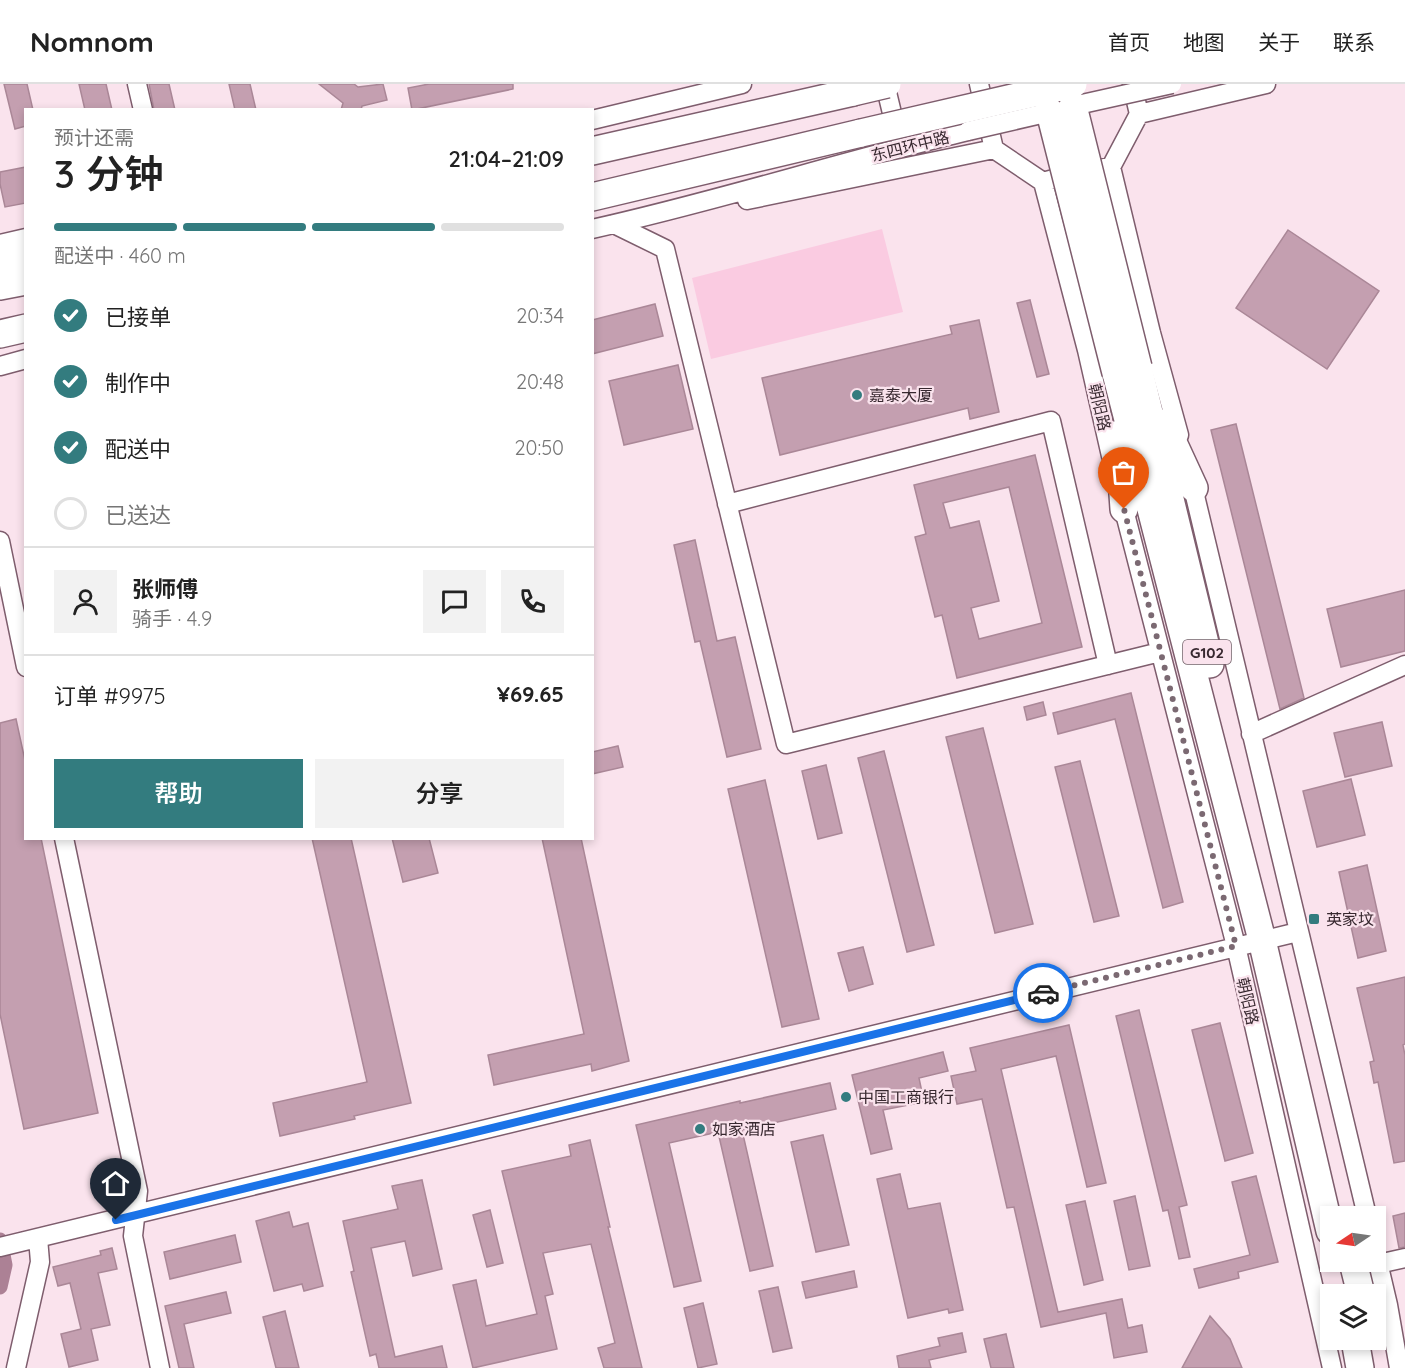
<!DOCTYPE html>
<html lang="zh">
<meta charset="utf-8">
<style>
:root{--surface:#fff;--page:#f2f2f2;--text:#222;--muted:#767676;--line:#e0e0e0;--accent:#337c7f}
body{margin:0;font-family:Quicksand,"Noto Sans SC",sans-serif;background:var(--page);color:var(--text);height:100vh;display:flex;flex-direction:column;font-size:22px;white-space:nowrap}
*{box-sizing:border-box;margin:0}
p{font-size:20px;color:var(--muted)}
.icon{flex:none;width:33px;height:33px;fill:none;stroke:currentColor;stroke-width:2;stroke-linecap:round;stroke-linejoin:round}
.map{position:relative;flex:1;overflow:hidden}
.panel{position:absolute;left:24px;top:24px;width:570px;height:732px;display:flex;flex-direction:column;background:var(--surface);border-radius:0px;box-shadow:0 3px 9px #0003}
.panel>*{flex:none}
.needle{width:39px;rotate:257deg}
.buttons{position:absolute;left:1320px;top:1122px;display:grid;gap:12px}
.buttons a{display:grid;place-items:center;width:66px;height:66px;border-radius:0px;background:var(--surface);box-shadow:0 3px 9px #0003;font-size:30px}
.pin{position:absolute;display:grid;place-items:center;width:51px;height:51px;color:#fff;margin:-62px -26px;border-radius:50% 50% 50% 0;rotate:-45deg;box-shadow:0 0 6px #0007}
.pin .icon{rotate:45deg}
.courier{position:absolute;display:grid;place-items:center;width:60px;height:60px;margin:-30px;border:4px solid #1a73e8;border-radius:50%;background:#fff;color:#222;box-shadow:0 2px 8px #0007}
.head em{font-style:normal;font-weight:600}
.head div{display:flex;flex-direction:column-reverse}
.head{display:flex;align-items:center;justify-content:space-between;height:102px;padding:0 30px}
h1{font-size:39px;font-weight:600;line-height:45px}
.bar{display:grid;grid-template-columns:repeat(4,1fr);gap:9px 6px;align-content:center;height:72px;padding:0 30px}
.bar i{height:8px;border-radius:4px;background:var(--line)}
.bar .selected{background:var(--accent)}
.bar p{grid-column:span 4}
.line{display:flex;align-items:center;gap:15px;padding:0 30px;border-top:2px solid var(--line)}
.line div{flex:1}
.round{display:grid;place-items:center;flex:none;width:63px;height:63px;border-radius:0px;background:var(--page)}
ol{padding:0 30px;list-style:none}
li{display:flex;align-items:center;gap:18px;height:66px}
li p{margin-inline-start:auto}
li .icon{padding:6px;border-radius:50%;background:var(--accent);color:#fff;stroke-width:4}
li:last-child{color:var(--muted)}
li i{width:33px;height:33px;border:3px solid var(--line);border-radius:50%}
.button{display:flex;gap:12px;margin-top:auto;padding:12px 30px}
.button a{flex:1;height:69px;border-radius:0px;background:var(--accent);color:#fff;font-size:24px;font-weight:600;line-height:69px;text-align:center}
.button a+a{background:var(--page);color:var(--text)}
header{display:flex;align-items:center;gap:36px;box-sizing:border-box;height:84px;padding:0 30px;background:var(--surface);border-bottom:2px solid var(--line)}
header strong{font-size:28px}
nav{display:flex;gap:33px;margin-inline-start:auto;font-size:21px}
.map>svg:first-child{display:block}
.green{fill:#facbe1}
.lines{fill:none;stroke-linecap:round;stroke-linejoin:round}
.canal{stroke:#ac8195;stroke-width:15}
.building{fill:#c49fb0;stroke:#aa8797;stroke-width:1.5;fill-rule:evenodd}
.minor-casing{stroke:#7e5d6d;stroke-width:21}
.highway-casing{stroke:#7e5d6d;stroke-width:30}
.minor{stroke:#fff;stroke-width:18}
.highway{stroke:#fff;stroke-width:27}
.minor-bridge-casing{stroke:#7e5d6d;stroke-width:21;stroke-linecap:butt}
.highway-bridge-casing{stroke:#7e5d6d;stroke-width:30;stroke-linecap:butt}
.minor-bridge{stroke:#fff;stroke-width:18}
.highway-bridge{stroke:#fff;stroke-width:27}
.done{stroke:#7b6972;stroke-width:6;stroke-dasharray:0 10.8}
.route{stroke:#1a73e8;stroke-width:8}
.poi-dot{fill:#337c7f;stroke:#fae3ed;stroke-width:2}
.labels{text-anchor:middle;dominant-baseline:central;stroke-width:4.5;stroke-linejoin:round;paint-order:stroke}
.shield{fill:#fae3ed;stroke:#726068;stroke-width:1.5}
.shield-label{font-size:15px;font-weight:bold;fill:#37282f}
.street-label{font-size:16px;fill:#37282f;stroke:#fae3ed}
.poi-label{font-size:16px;fill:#37282f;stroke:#fae3ed;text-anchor:start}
</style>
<header>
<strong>Nomnom</strong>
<nav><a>首页</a><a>地图</a><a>关于</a><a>联系</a></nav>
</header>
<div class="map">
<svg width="1405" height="1284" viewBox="0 0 1405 1284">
<rect width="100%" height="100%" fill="#fae3ed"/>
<path class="green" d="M882 145 903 228 711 275 692 194Z"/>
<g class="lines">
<path class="canal" d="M0 1156 5 1181 0 1203"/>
</g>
<path class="building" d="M4 0H27L33 26H26V42L15 45Z
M79 0H106L112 26H85Z
M149 0H169L175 26H154Z
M229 0H250L256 26H235Z
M319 0H354L358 3 383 0 387 16 362 22 361 26H341L343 19Z
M429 0H513V5L412 26 408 4Z
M26 83V119L5 123 0 100V88Z
M1288 146 1379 207 1327 285 1236 224Z
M1030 216 1049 290 1037 293 1017 219Z
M655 220 663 252 592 270V236Z
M979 236 999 328 970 335 968 324 780 371 762 294 952 250 950 242Z
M678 281 693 345 624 361 609 297Z
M1236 340 1304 614 1280 625 1211 346Z
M1035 371 1082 563 957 594 942 531 935 533 915 453 926 450 914 401ZM1009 403 1042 539 979 555 971 524 999 517 979 437 950 444 943 419Z
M695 456 717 557 735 553 761 665 727 673 700 557 695 558 674 461Z
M1405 506V567L1341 583 1327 525Z
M1131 609 1183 818 1163 824 1115 635 1058 650 1053 629Z
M1043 618 1046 631 1027 636 1024 623Z
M16 635 26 681V754H41L98 1029 24 1045 0 930V639Z
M1382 638 1392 682 1345 693 1334 649Z
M983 644 1033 840 995 849 946 653Z
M618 662 623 683 592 690V668Z
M884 667 934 861 907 868 858 674Z
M1080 677 1119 832 1094 838 1055 683Z
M826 681 842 749 818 755 802 687Z
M1351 695 1365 751 1317 763 1303 707Z
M765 696 819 935 782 943 728 705Z
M312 754H351L411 1019 354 1032 355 1035 280 1052 273 1019 367 998Z
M392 754H429L438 789 403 798Z
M542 754H581L629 977 592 987 591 980 494 1001 488 971 584 950Z
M1367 781 1386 867 1358 874 1339 788Z
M863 863 873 900 849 907 838 869Z
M1405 893V960L1403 961 1405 971V1077L1394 1079 1378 998 1374 999 1370 978 1374 977 1357 904Z
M1139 926 1187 1121 1179 1123 1190 1173 1179 1175 1168 1126 1163 1127 1116 932Z
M1220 939 1253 1069 1225 1077 1192 946Z
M1069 941 1106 1099 1087 1103 1056 972 1001 985 1032 1118 1058 1228 1122 1215 1128 1244 1142 1241 1147 1268 1114 1274 1106 1229 1041 1243 1014 1123 1007 1124 982 1015 957 1020 951 992 976 987 970 964Z
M943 968 948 987 919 994 924 1018 883 1026 892 1065 871 1070 852 991Z
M830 999 836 1025 742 1046 773 1182 750 1187 718 1048 669 1059 701 1197 674 1203 636 1041 740 1017V1019Z
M823 1051 849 1161 816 1168 791 1058Z
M590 1056 610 1143H608L642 1284H604L598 1264 615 1259 591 1160 543 1169 553 1210 545 1212 557 1265 473 1284 453 1201 476 1196 486 1242 537 1230 502 1087 571 1072 569 1061Z
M900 1090 908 1125 940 1119 963 1226 949 1229 948 1225 908 1234 877 1095Z
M1256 1092 1278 1178 1238 1188 1239 1194 1199 1204 1194 1185 1250 1171 1232 1098Z
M422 1096 442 1185 413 1192 405 1157 371 1164 395 1273 442 1262 447 1284H379L376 1270 370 1272 351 1188 354 1187 343 1137 398 1125 392 1102Z
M1135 1112 1150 1182 1129 1186 1114 1117Z
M1085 1117 1103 1196 1084 1201 1066 1121Z
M490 1126 503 1179 487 1183 473 1131Z
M289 1128 293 1143 308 1139 323 1202 304 1207 302 1200 274 1207 256 1137Z
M1405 1129V1163L1399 1164 1393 1132Z
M235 1151 241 1178 170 1195 164 1168Z
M112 1164 117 1185 98 1189 110 1241 91 1245 98 1276 69 1283 61 1250 81 1245 70 1199 58 1202 53 1183 101 1171 100 1167Z
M854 1187 857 1203 806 1214 802 1198Z
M778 1203 792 1264 773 1268 759 1207Z
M226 1208 231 1229 184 1240 194 1284H179L165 1222Z
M703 1219 717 1280 698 1284 684 1224Z
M285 1227 299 1284H276L263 1233Z
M1210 1232 1230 1255 1242 1284H1182Z
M962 1249 966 1268 929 1276 931 1284H899L897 1272 940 1262 938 1254Z
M1006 1250 1014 1284H991L984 1255Z"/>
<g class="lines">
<g class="minor-casing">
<path id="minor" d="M137 0 143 26
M885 0 897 50
M979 0 994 65 1043 98 1054 95
M1139 30 1266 0
M592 36 742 0
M1111 83 1151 249 1179 351
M1099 85 1111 83 1139 30 1132 0
M1043 98 1087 266 1111 372
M747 116 994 65
M614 140 665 165 786 660 1160 568
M592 145C719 117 842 77 968 47
M0 160 26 154
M0 282 26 275
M1191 395 1367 1132
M1121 414 1236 862 1332 1284
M727 420 1051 337 1108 581
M0 457 26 583
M1251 650 1405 581
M64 754 138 1107 133 1152 160 1284
M0 1163 1298 848
M1376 1170 1388 1221 1399 1284
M1378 1180 1405 1174
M16 1284 40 1178 38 1154"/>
</g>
<g class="highway-casing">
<path id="highway" d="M592 67 853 8
M592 113 861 49
M0 176 26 170
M0 202 26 197
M0 250 26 244
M1138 283 1210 580
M1116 289 1262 856 1330 1147
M1164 339 1194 404
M1119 350 1124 425
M1353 1178 1361 1210
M1355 1256 1360 1284"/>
</g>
<use href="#minor" class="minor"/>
<use href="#highway" class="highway"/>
<g class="minor-bridge-casing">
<path id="minor-bridge" d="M1073 22 1172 0
M968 47 1050 28"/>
</g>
<g class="highway-bridge-casing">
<path id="highway-bridge" d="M853 8 887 0
M1073 22 1138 283
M1050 28 1116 289
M861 49 1073 0"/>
</g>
<use href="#minor-bridge" class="minor-bridge"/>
<use href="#highway-bridge" class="highway-bridge"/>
</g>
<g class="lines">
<path class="done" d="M1043 909 1236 862 1124 425"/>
<path class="route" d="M116 1136 1043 909"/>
</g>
<g class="poi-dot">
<circle cx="857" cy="311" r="6"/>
<rect x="1308" y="829" width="12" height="12" rx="3"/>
<circle cx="846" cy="1013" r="6"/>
<circle cx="700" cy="1045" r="6"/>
</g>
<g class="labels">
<rect class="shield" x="1183" y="556" width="48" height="24" rx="4.5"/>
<g class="shield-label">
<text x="1207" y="568">G102</text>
</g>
<g class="street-label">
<text transform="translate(910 62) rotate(-14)">东四环中路</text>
<text transform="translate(1100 323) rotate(77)">朝阳路</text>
<text transform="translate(1248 917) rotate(77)">朝阳路</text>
</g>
<g class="poi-label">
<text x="869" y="311">嘉泰大厦</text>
<text x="1326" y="835">英家坟</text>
<text x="858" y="1013">中国工商银行</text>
<text x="712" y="1045">如家酒店</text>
</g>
</g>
</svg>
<div class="buttons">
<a><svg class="needle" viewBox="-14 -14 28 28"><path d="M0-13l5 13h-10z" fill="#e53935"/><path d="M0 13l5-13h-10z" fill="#767676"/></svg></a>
<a><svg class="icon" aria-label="layers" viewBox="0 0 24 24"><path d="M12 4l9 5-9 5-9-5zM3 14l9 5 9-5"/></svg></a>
</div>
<div class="pin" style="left:1124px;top:425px;background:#ea580c"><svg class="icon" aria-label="bag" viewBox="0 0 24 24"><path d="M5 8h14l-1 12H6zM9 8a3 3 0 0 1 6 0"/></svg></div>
<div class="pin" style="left:116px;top:1136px;background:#1f2937"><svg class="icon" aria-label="home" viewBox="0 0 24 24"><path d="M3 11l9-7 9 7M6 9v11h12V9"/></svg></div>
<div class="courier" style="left:1043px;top:909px"><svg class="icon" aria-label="car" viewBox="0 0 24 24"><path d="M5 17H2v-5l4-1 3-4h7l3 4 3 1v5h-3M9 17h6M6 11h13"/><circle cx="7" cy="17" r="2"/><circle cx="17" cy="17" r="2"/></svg></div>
<section class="panel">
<div class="head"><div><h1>3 分钟</h1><p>预计还需</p></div><em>21:04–21:09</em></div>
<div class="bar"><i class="selected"></i><i class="selected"></i><i class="selected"></i><i></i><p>配送中 · 460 m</p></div>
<ol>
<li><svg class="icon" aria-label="check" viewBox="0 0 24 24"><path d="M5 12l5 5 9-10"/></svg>已接单<p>20:34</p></li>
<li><svg class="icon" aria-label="check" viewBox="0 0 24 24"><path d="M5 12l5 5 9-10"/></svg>制作中<p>20:48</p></li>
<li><svg class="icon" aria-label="check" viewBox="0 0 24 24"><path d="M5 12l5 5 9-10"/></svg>配送中<p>20:50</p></li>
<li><i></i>已送达</li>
</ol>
<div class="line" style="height:108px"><a class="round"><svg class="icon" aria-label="person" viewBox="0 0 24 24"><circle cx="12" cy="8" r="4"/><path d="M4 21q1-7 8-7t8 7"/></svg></a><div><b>张师傅</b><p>骑手 · 4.9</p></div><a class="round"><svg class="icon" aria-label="chat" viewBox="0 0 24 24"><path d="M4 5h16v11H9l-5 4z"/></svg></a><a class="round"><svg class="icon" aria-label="phone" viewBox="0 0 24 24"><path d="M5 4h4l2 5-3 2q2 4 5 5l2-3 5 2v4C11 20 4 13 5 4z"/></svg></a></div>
<div class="line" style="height:78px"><div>订单 #9975</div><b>¥69.65</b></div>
<div class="button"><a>帮助</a><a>分享</a></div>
</section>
</div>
